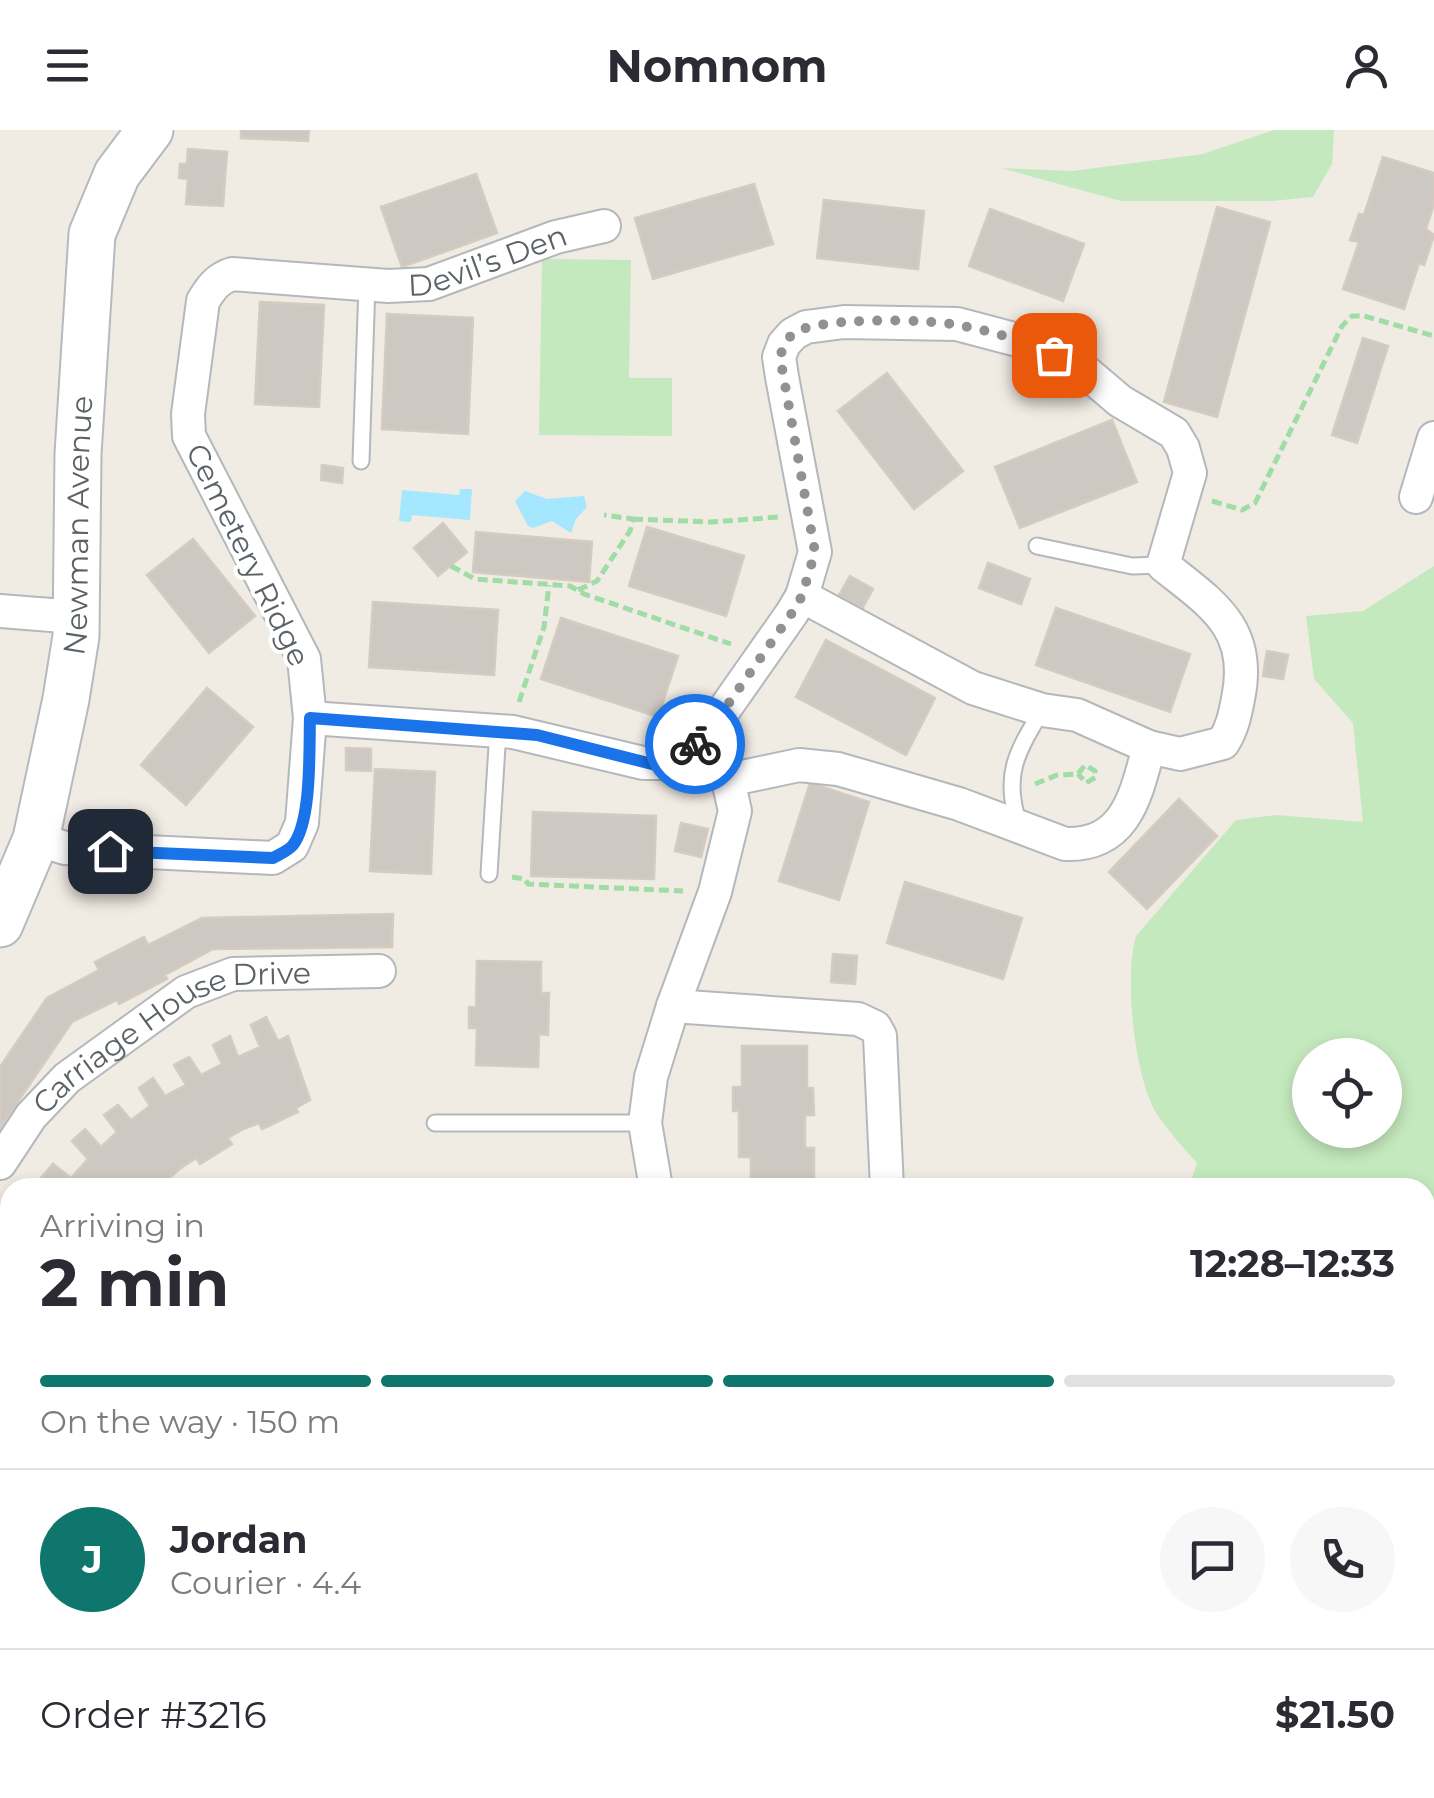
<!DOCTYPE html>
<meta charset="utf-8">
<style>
:root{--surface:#fff;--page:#f7f7f7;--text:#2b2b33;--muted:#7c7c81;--line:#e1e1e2;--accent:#0f766e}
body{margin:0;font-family:Montserrat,sans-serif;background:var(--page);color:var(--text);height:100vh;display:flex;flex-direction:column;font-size:38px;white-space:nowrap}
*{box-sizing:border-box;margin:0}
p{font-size:32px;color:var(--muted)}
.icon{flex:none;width:55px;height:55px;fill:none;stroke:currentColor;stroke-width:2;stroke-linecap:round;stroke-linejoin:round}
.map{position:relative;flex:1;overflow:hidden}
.panel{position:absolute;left:0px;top:1048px;width:1435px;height:622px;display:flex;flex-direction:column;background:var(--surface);border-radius:30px 30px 0 0;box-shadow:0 5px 15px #0003}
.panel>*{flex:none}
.tools{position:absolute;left:1292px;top:908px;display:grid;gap:20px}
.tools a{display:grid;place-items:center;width:110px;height:110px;border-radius:50%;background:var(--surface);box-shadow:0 5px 15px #0003;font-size:50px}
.pin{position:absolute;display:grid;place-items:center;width:85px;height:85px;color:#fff;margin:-42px;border-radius:20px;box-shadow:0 5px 15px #0006}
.courier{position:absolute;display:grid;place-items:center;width:100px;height:100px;margin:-50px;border:8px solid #1a73e8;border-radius:50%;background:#fff;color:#222;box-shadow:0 2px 12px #0007}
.head em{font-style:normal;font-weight:700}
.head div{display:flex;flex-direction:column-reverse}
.head{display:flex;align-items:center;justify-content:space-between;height:170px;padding:0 40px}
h1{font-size:65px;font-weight:700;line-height:75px}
.bar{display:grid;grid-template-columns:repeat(4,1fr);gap:15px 10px;align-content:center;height:120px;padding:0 40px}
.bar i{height:12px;border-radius:8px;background:var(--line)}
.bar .on{background:var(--accent)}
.bar p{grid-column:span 4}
.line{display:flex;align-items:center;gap:25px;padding:0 40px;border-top:2px solid var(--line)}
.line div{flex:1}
.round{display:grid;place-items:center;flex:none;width:105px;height:105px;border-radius:52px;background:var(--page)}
header{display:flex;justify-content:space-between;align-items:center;height:130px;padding:0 40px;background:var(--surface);font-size:45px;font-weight:700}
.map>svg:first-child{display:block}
.green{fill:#c5e9be;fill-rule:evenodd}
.water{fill:#a4e7ff}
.building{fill:#cdc8c2;stroke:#d5cbc1;stroke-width:2.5}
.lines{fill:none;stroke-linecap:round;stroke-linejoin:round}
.lane-casing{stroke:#b4b8bc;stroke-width:19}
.street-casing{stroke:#b4b8bc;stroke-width:36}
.secondary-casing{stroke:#b5babf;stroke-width:49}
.path{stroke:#a0dca5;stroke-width:5;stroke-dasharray:10 5;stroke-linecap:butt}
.lane{stroke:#fff;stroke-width:15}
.street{stroke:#fff;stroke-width:32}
.secondary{stroke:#fff;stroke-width:45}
.done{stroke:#8f9292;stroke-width:10;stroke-dasharray:0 18}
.route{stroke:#1a73e8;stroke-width:12}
.labels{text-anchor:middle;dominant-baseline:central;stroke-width:8;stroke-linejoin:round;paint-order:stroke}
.street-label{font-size:30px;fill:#5b6266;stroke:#fff}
</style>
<header><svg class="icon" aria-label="menu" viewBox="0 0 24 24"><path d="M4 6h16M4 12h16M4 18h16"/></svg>Nomnom<svg class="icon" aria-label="person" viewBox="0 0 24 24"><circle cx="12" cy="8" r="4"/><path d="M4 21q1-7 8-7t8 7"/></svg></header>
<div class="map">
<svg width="1434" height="1668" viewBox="0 0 1434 1668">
<rect width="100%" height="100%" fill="#f0ebe3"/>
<path class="green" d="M1274 0H1334L1332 34 1313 67 1272 71H1121L1001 38 1072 41 1203 24Z
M542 129 631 130 629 248H672V306L539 305Z
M1434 436V1348L1425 1350V1058L1189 1057 1197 1033C1183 1017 1168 1001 1157 984 1134 948 1124 845 1136 806L1236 690 1276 685 1363 692 1353 593 1314 549 1306 486 1363 481ZM1310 925H1385V1000H1310Z
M611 1660H914L912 1668H626Z"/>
<path class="water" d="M460 359H472L470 390 412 385 411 392 399 391 402 360 459 365Z
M525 361 547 369 584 366 587 377 576 389 571 403 552 391 533 398 528 396 515 371Z
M0 1338 10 1340V1660H89L86 1668H0Z"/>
<path class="building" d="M241 0H309L308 11 241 8Z
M188 19 227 22 223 76 186 74 188 49 179 48 180 34H187Z
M1383 27 1434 43V74L1426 99 1434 105 1424 135 1419 133 1404 179 1343 159 1359 112 1350 110 1359 84 1364 85Z
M476 44 497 103 402 137 381 77Z
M754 54 773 114 653 149 635 88Z
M824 70 924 81 918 139 817 128Z
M1217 77 1270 92 1217 287 1164 272Z
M990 79 1084 114 1063 171 969 136Z
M260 172 324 175 319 277 255 274Z
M387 184 473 188 468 304 382 299Z
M1363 208 1388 216 1357 313 1332 305Z
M887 243 963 341 914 379 838 281Z
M1112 290 1137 352 1020 398 995 337Z
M322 335 343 338 342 353 321 350Z
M443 393 467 422 438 446 414 418Z
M647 397 744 426 726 486 629 456Z
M476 402 592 412 589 452 473 442Z
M193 409 255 486 209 523 147 445Z
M988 433 1030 449 1021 474 979 458Z
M850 446 873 459 862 479 839 465Z
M373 472 498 480 494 545 369 537Z
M1056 478 1190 524 1170 582 1036 535Z
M561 488 678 526 658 587 541 549Z
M826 510 935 568 906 625 796 567Z
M1267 521 1288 525 1283 549 1263 546Z
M207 558 253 597 186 675 141 635Z
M346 618 371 619V641L346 640Z
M375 639 435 642 431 744 370 741Z
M810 653 869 672 839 770 779 751Z
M1179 669 1217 706 1147 779 1109 742Z
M533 682 656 686 654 749 531 746Z
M681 693 708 699 701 727 675 721Z
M905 752 1022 788 1003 849 887 813Z
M393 784 392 817 213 819 165 845 167 849 119 874 117 870 72 892 0 998V937L47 868 99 840 95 832 144 807 148 815 202 788Z
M833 824 857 826 855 854 831 852Z
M477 831 541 832V863H549L548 905 539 904 538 937 476 935 477 898H469V877H476Z
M266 887 278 911 288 906 310 970 296 978 298 982 262 999 259 993 243 999 228 1008 232 1014 200 1034 196 1028 181 1038 168 1049 172 1054 169 1058H51L41 1048 53 1034 71 1048 88 1029 72 1011 85 999 101 1017 117 1002 104 985 118 975 131 990 150 976 139 958 153 948 165 966 186 955 174 935 189 927 201 945 222 934 213 915 230 906 238 927 260 917 251 895Z
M742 916H807V958H813L814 985H805V1018H814V1058H751V1027H739V981H733V957H742Z
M0 1103 10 1109V1193L0 1187V1140L7 1129 0 1124Z
M1434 1429V1507L1425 1505V1470Z
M1434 1583V1668H1408L1406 1660H1425V1584Z
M1107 1660H1178L1176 1668 1164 1665V1668H1106Z
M1197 1660H1315L1314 1668H1196Z
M1324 1660H1386L1384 1668H1322Z"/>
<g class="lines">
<g class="lane-casing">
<path id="lane" d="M361 331 367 154
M1037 416 1132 436 1163 435
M1018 692C1003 644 1017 622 1042 580
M489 744 498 600
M435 993H645
M0 1217 10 1220"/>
</g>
<g class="street-casing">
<g id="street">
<path d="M1416 367 1434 308"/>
<path d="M0 481 76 487"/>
<path d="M310 588 513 602 643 633H673L712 597 792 483 802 466 815 422 782 247 779 227 784 214 793 204 806 197 844 192 957 194 1029 213 1080 237 1120 271 1174 303 1183 318 1190 343 1163 435C1212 474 1253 498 1238 569 1235 585 1232 599 1223 613L1180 624 1149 617"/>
<path d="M728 650 799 635 838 639 959 674 1065 714C1127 716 1136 664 1149 617L1077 585 1042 580 973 558 802 466"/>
<path id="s1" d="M36 709 65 718 273 728 292 716 302 693 310 588 304 529 189 306 188 284 203 171C211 158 217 149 232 144L388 156 429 154 556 107 604 96"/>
<path d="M673 876 858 889 875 897 880 906 887 1058"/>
<path id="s2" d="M0 1033 31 986 67 948 186 862 233 844 379 841"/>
<path d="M656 1058 645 993 651 947 673 876 715 762 735 681 728 650 718 635"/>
<path d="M1425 1558H1434"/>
<path d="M121 1668V1660"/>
<path d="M957 1668 958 1660"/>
</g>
</g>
<g class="secondary-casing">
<g id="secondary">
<path id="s3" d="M0 794 36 709 66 569 76 506 78 324 92 104 117 44 150 0"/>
</g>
</g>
<path class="path" d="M1212 371 1242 380 1255 373 1342 196 1352 186H1364L1434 206
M633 389 711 392 779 387
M451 436 475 449 570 456 584 464 731 514
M578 460 597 451 630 401 633 389 604 385
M519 572 544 497 549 455
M1035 654 1057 645 1078 644 1085 635 1095 641 1096 647 1086 653 1078 644
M512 747 525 749 528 754 683 761"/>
<use href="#lane" class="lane"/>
<use href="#street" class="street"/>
<use href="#secondary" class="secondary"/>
</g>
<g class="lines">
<path class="done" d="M695 614 712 597 792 483 802 466 815 422 780 227C783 217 786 208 796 202 822 187 927 189 958 195 991 201 1025 211 1054 225"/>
<path class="route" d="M110 721 273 728C280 724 288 721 293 715 312 691 309 619 310 588L537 605 656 635 673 633 695 614"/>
</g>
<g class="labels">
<g class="street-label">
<text stroke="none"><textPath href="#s1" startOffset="1138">Devil’s Den</textPath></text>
<text stroke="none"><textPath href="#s3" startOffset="410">Newman Avenue</textPath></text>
<text transform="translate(248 425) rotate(64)">Cemetery Ridge</text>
<text stroke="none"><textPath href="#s2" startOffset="225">Carriage House Drive</textPath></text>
</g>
</g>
</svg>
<div class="tools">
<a><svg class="icon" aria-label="locate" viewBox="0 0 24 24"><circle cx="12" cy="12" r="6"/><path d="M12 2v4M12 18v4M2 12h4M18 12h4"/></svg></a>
</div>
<div class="pin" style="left:1054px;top:225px;background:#ea580c"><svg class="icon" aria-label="bag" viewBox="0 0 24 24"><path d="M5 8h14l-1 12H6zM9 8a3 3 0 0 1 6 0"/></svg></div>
<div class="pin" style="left:110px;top:721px;background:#1f2937"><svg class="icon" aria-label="home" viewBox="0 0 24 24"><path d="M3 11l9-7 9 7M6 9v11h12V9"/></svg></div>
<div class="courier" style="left:695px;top:614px"><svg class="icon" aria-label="bike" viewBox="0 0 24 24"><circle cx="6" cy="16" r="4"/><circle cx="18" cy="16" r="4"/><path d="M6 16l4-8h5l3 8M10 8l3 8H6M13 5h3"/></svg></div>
<section class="panel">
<div class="head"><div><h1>2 min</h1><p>Arriving in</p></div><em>12:28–12:33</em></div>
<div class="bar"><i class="on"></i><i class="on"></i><i class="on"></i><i></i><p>On the way · 150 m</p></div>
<div class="line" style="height:180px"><b class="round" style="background:var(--accent);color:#fff">J</b><div><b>Jordan</b><p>Courier · 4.4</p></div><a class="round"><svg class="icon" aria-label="chat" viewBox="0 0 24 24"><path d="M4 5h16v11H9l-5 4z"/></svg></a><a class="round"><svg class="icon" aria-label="phone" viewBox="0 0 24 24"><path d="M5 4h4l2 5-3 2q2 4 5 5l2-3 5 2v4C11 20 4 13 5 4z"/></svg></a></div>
<div class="line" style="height:130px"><div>Order #3216</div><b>$21.50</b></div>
</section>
</div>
